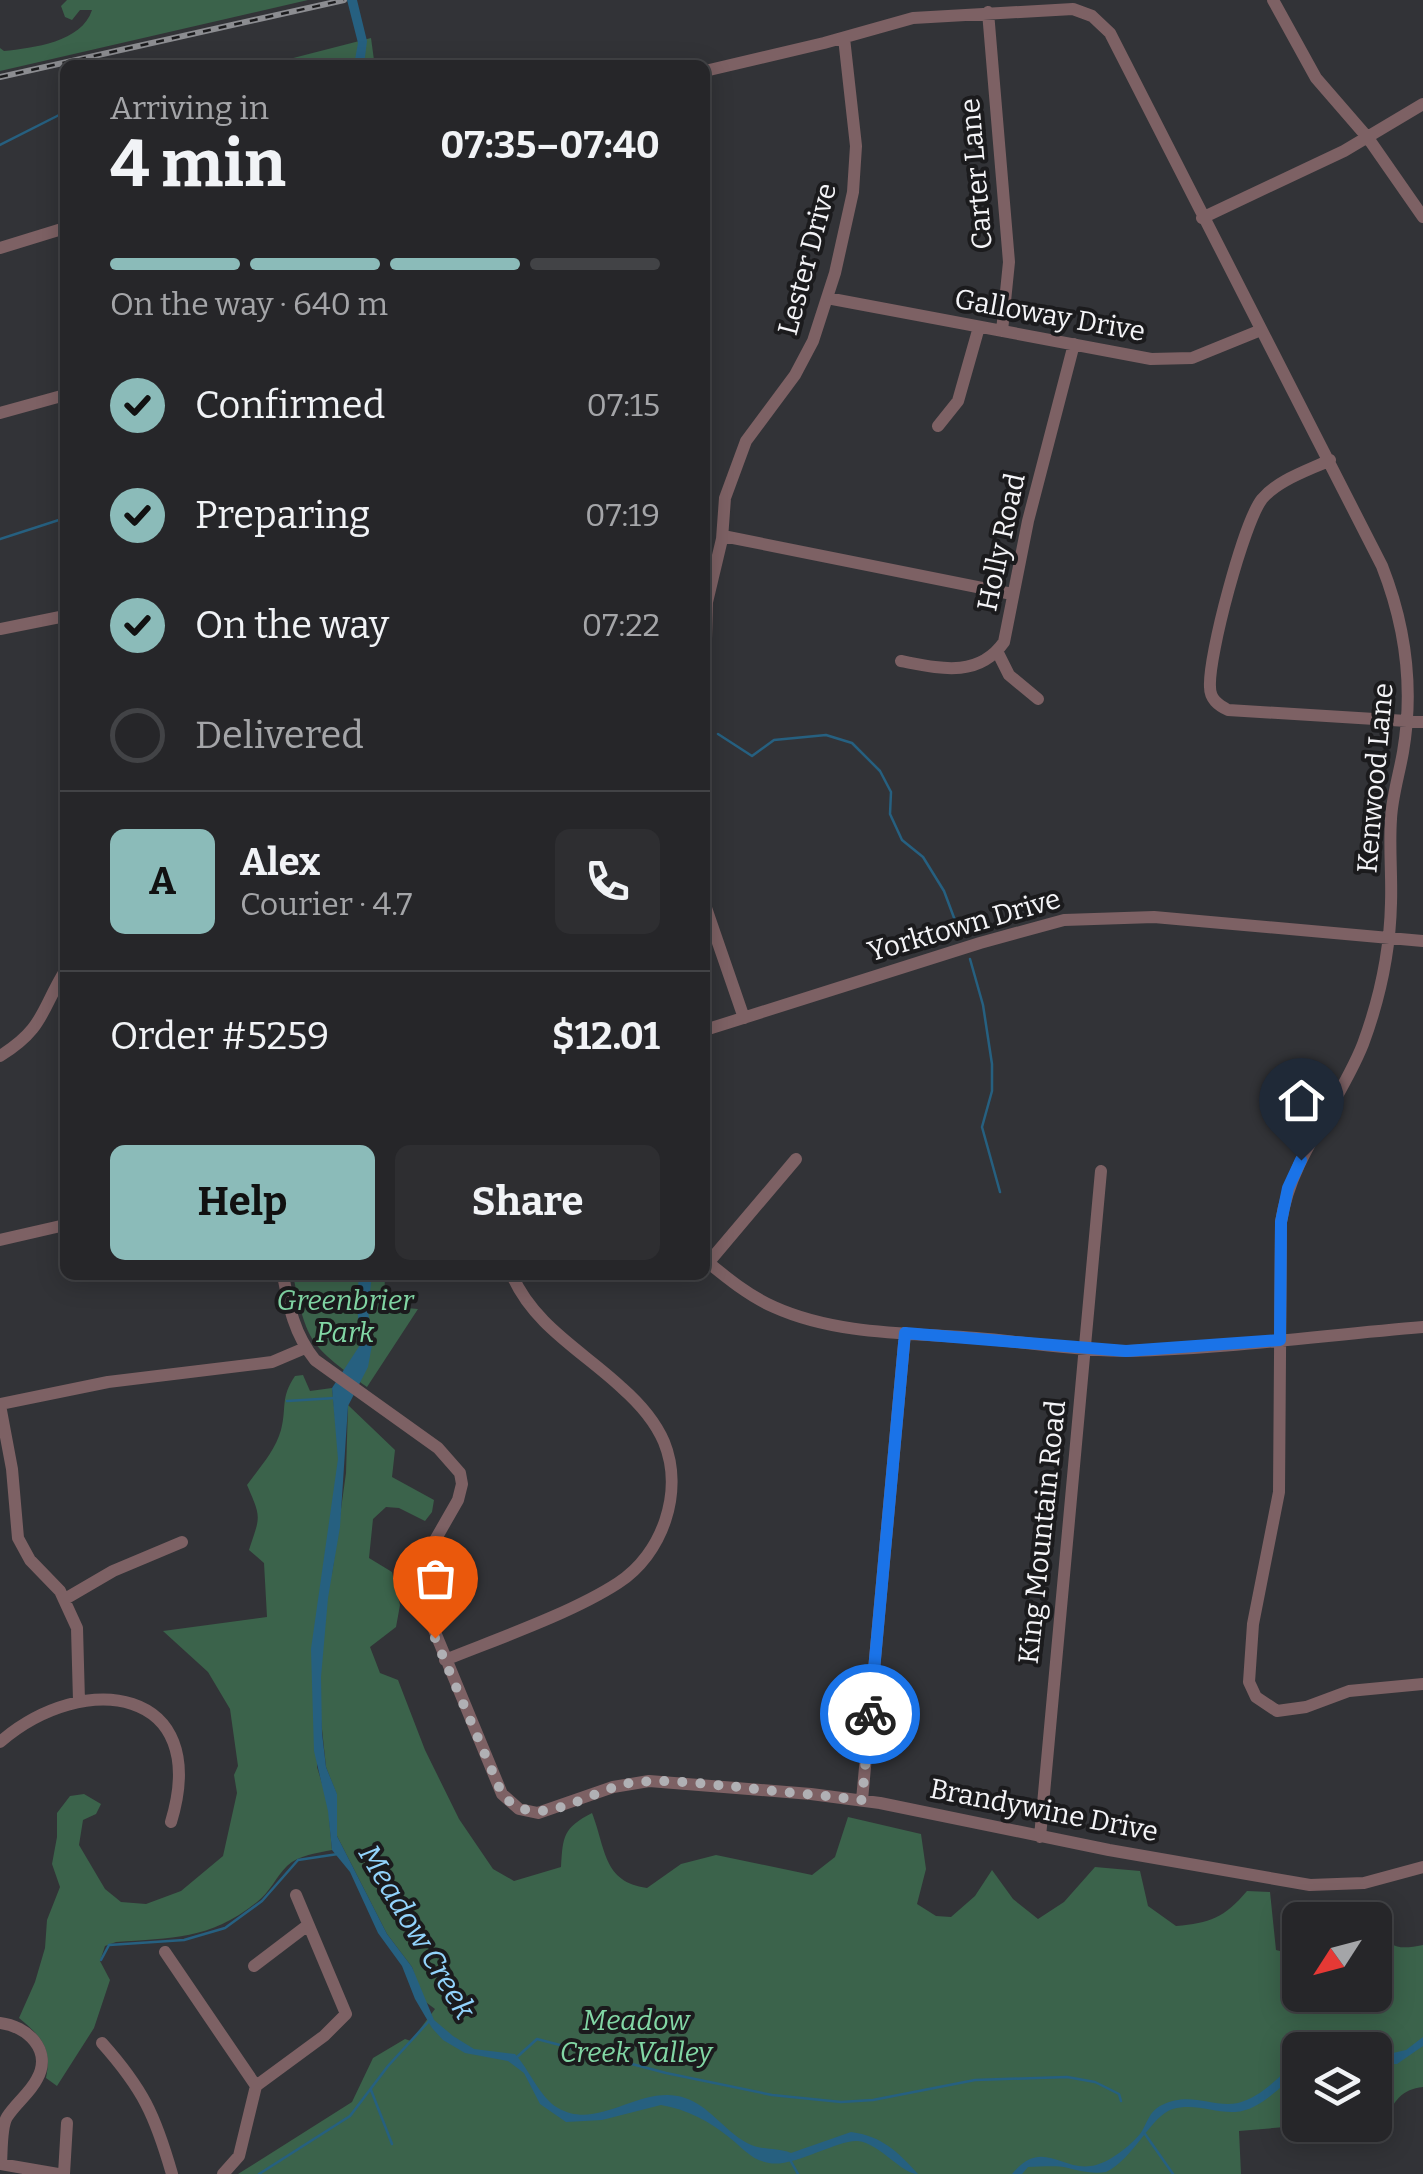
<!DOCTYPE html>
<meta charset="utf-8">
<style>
:root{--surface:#262629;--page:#2e2e31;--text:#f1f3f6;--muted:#a4a5a8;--line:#424346;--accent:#8bbbb9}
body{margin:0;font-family:Bitter,serif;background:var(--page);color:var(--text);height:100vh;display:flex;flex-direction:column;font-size:38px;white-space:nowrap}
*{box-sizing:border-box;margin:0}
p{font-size:32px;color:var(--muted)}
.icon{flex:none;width:55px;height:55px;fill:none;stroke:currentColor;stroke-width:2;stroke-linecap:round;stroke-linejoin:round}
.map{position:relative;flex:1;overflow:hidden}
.panel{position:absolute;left:60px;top:60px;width:650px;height:1220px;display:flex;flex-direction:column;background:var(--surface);border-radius:15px;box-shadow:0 5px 25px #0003,0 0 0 2px var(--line)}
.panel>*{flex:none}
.needle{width:65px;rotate:234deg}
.buttons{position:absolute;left:1282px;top:1902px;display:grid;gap:20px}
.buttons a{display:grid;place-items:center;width:110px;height:110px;border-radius:15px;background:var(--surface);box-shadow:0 5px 25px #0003,0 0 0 2px var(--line);font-size:50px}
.pin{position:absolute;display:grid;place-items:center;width:85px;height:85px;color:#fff;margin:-102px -42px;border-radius:50% 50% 50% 0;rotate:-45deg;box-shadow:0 0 10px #0007}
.pin .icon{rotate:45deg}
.courier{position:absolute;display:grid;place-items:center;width:100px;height:100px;margin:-50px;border:8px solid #1a73e8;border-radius:50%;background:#fff;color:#222;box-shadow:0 2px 12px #0007}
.overview em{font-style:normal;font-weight:700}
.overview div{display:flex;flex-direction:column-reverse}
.overview{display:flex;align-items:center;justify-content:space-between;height:170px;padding:0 50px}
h1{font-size:65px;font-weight:700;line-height:75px}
.bar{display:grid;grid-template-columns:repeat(4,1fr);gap:15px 10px;align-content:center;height:120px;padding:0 50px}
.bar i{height:12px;border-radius:8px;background:var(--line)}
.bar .current{background:var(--accent)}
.bar p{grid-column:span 4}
.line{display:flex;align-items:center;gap:25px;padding:0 50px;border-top:2px solid var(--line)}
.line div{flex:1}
.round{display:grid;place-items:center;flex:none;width:105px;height:105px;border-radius:15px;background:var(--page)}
ol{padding:0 50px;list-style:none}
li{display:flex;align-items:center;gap:30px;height:110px}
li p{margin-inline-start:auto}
li .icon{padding:10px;border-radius:50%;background:var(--accent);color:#111;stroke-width:4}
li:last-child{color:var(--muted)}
li i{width:55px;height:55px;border:5px solid var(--line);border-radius:50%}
.primary-button{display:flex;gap:20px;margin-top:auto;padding:20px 50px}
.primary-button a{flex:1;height:115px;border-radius:15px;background:var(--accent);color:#111;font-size:40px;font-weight:700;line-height:115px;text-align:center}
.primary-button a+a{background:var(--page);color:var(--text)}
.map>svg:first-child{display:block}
.green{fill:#3b634b}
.water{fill:#266080}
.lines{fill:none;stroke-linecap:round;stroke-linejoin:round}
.stream{stroke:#266080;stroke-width:2.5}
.minor{stroke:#7d6164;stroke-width:12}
.rail-casing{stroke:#8c8d91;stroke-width:6}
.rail{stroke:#1b1b1d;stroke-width:2.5;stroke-dasharray:8;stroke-linecap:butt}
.done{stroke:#b0b0b4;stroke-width:10;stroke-dasharray:0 18}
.route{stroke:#1a73e8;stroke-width:12}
.labels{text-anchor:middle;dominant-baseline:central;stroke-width:8;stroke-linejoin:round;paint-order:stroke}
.street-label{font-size:28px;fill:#f4f4f7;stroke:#1b1b1d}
.park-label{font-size:28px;font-style:italic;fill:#82d7a5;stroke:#1b1b1d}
.water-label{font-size:30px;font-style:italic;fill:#92d3fc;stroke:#1b1b1d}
</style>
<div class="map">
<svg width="1423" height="2174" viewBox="0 0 1423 2174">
<rect width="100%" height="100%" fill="#323337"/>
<path class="green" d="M67 0H308L0 71V48L4 51C33 48 82 42 92 10H80L72 20 65 17 61 6Z
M371 38 374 60 391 65H266Z
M293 1275H385L384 1306 418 1309 367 1387C310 1345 307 1344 293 1275Z
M303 1375 310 1391 332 1388 340 1464 332 1574 346 1473 348 1405 395 1450 392 1477 434 1500 432 1512 425 1521 399 1508 386 1507 373 1519 369 1558 392 1572 400 1605 396 1627 370 1647 380 1673 398 1680 425 1750 459 1819 493 1869 514 1881 561 1867C563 1836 563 1828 592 1813 606 1849 603 1882 647 1888L681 1864 716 1855 812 1875 835 1857 848 1817 921 1834 926 1869 917 1904 936 1916 951 1917 975 1896 992 1870 1013 1899 1038 1919 1064 1902 1095 1867 1140 1871 1148 1906 1176 1926C1210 1923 1224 1918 1247 1891L1270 1892 1276 1950 1300 1956V1995H1375V1932L1379 1930C1390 1950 1402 1949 1423 1945V2087C1402 2089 1394 2101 1386 2119L1375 2120V2050H1300V2125H1308L1239 2131 1241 2174H238L352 2102 373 2058 405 2039 411 2041 435 2009 423 2000 412 1967 387 1934 337 1836V1795L326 1767 320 1710 317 1767 332 1816 329 1817 332 1850C318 1853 298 1855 287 1866 276 1877 270 1892 257 1902 210 1940 172 1938 116 1942L105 1946 100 1961 110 1980 94 2028 57 2086 46 2078C52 2048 42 2037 19 2018L35 1982 45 1948 47 1920 60 1887 52 1864 57 1837V1813L70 1796 84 1794 101 1804 96 1814 83 1820 79 1845 105 1889 121 1902 146 1904 181 1891 223 1856 237 1793 234 1775 238 1766 230 1709 208 1672 163 1631 267 1617 264 1563 249 1550C260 1516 262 1519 247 1485 260 1467 275 1451 281 1430 287 1407 280 1398 295 1376Z"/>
<path class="water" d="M347 0H357L367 41 364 65H354L358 43Z
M359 1275H372L368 1309 372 1345 368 1367 348 1406 340 1527 328 1598 321 1677 322 1733 326 1767 337 1794V1836L387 1934 412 1967 434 2020 453 2036 474 2049 515 2054C529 2069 540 2098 558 2108 599 2132 641 2083 685 2098 708 2105 725 2131 747 2143 762 2151 776 2147 791 2153L851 2132C882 2136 898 2152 918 2174 901 2174 881 2144 858 2141 839 2139 792 2168 769 2163 751 2160 743 2148 730 2138 711 2122 686 2109 661 2105L602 2120 566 2122 540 2104 524 2073 508 2061 465 2053 443 2040 432 2028 415 1999 402 1966 378 1933 350 1872 332 1850 328 1811 314 1751 311 1649 338 1459 332 1388 360 1345 357 1302Z
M1423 2037V2046L1397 2064H1375V2057L1406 2050Z
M1300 2058V2070C1282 2085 1260 2111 1235 2112 1214 2113 1195 2103 1173 2109 1151 2115 1134 2159 1106 2172 1092 2174 1080 2171 1068 2168 1055 2165 1041 2167 1028 2167L1022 2174H1012C1043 2136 1062 2174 1096 2165 1111 2161 1130 2146 1140 2134 1148 2123 1148 2112 1162 2105 1191 2091 1212 2108 1238 2103 1263 2097 1281 2074 1300 2058Z"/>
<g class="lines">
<path class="stream" d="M365 60 377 65
M0 145 65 112
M0 539 65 518
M718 734 752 756 774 740 826 735 852 743 880 771 891 792 890 814 902 840 923 857 944 891 959 931
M970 959 983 1005 992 1064V1091L982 1127 1000 1192
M287 1401 335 1398
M101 1960 109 1945 184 1940 225 1928 262 1901 298 1860 338 1854
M517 2057 537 2039 666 2073 772 2095 841 2102 873 2100 975 2080 1067 2077 1095 2082 1119 2094 1121 2101
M371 2090 392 2144
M1145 2134 1173 2174
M789 2158 798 2174
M259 2174 350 2116 388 2066 430 2020"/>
<path class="minor" d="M1273 0 1316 78 1368 138 1423 217
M988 12 1009 262 1002 331
M705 71 824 43 913 18 1073 9 1092 16 1110 33 1382 566C1406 627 1414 688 1403 752 1399 775 1392 797 1391 819 1389 847 1392 875 1391 903 1390 952 1380 998 1363 1044 1339 1105 1291 1156 1281 1222L1279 1492 1253 1624 1249 1682 1256 1697 1277 1711 1306 1707 1349 1691 1423 1684
M1202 218 1344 151 1423 104
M0 248 65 228
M827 298 1151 359 1192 358 1261 330
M0 413 65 395
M938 426 958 401 979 327
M1330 460C1307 471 1278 480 1262 499 1244 522 1208 656 1210 687 1210 699 1218 705 1228 710L1423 722
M723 536 1012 594
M0 629 65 616
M997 651 1009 675 1038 699
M901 661C938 668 978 679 1004 642L1028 521 1074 344
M705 676 707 602 722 539 725 498 746 441 795 375 813 341 835 273 853 192 856 146 844 38
M705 905 744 1018
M705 1030 980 943 1064 920 1154 917 1423 941
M0 1056C44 1029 41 1010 65 971
M0 1240 65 1225
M705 1260C727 1278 749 1296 774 1307 836 1335 910 1333 976 1338 1027 1342 1077 1351 1128 1351 1226 1349 1325 1335 1423 1327
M708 1263 796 1159
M283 1275C289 1307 294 1334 315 1360L438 1448 460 1473 462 1484 458 1500 426 1556 423 1603 502 1794 519 1809 538 1813 613 1787 649 1781 811 1794 880 1803 1109 1850 1310 1885 1364 1883 1423 1867
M0 1404 108 1382 272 1362 305 1348
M0 1405 12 1469 18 1538 30 1560 60 1591 77 1628 79 1701
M65 1599 113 1571 182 1542
M445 1660C497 1639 572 1613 618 1583 663 1554 684 1491 664 1442 655 1421 639 1403 622 1388 584 1352 534 1326 512 1275
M0 1742C84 1669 212 1687 171 1822
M862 1800 905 1333
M1040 1837 1101 1171
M165 1952 256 2086
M254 1966 308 1925
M0 2023C27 2026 53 2050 37 2079 30 2093 16 2103 7 2117 1 2127 2 2150 1 2164
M102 2043C143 2089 155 2115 172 2174
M256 2086 324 2036 346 2014 296 1895
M0 2164 58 2174
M64 2174 67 2123
M223 2174 239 2156 256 2086"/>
<g class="rail-casing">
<path id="rail" d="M0 77 344 0"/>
</g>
<use href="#rail" class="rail"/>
</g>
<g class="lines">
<path class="done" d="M435 1638 502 1794C536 1835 589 1790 630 1783 665 1778 703 1784 738 1787 779 1792 821 1795 862 1800L870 1714"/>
<path class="route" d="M870 1714 905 1333 1126 1351 1280 1340 1281 1222 1288 1188 1301 1160"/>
</g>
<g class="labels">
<g class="street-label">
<text transform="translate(976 174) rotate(-95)">Carter Lane</text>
<text transform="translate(807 259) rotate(-75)">Lester Drive</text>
<text transform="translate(1050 315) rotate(10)">Galloway Drive</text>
<text transform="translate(1001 542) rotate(-78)">Holly Road</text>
<text transform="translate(1375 778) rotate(-85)">Kenwood Lane</text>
<text transform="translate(964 925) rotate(-16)">Yorktown Drive</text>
<text transform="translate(1042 1532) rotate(-84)">King Mountain Road</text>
<text transform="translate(1044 1810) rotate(11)">Brandywine Drive</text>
</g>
<g class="park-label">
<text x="345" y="1300">Greenbrier<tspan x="345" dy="32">Park</tspan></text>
<text x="636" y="2020">Meadow<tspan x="636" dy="32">Creek Valley</tspan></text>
</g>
<g class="water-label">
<text transform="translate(417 1932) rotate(59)">Meadow Creek</text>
</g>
</g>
</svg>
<div class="buttons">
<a><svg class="needle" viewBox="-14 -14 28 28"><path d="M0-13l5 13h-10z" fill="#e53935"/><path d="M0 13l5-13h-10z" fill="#a4a5a8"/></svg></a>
<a><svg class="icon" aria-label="layers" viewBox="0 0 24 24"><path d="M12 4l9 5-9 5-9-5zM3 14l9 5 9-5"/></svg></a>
</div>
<div class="pin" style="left:435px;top:1638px;background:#ea580c"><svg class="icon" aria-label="bag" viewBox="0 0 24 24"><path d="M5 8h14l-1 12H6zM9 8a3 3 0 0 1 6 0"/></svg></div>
<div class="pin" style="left:1301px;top:1160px;background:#1f2937"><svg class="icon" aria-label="home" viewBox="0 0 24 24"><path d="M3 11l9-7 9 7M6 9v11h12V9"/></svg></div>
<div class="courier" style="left:870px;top:1714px"><svg class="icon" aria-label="bike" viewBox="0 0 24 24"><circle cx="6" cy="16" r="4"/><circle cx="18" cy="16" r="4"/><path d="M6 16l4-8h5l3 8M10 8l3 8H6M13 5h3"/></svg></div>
<section class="panel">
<div class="overview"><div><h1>4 min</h1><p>Arriving in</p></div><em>07:35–07:40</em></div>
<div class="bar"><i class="current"></i><i class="current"></i><i class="current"></i><i></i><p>On the way · 640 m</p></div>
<ol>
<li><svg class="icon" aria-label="check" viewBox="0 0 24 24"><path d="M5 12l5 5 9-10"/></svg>Confirmed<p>07:15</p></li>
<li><svg class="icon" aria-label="check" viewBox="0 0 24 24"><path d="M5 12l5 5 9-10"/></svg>Preparing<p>07:19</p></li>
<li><svg class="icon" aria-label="check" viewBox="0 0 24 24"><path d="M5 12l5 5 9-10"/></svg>On the way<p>07:22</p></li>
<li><i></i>Delivered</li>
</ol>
<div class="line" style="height:180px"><b class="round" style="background:var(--accent);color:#111">A</b><div><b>Alex</b><p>Courier · 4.7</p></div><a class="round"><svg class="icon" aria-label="phone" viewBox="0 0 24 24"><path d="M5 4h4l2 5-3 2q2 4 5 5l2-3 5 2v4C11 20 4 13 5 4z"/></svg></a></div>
<div class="line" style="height:130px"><div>Order #5259</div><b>$12.01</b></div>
<div class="primary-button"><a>Help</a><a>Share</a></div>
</section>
</div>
